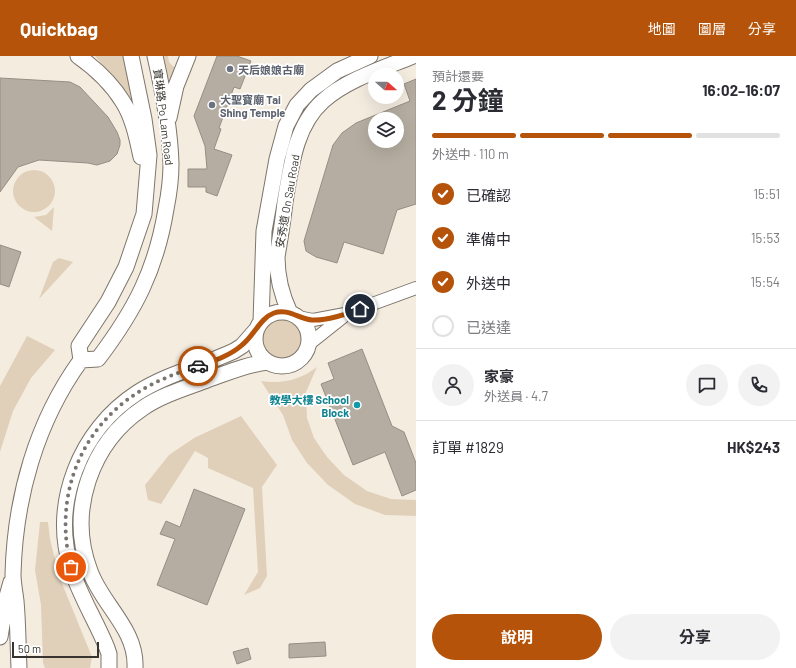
<!DOCTYPE html>
<html lang="zh-TW">
<meta charset="utf-8">
<style>
:root{--surface:#fff;--page:#f2f2f3;--text:#2b2b33;--muted:#7c7c81;--line:#e1e1e2;--accent:#b45309}
body{margin:0;font-family:Barlow,"Noto Sans TC",sans-serif;background:var(--page);color:var(--text);height:100vh;display:flex;flex-direction:column;font-size:15px;white-space:nowrap}
*{box-sizing:border-box;margin:0}
p{font-size:13px;color:var(--muted)}
.icon{flex:none;width:22px;height:22px;fill:none;stroke:currentColor;stroke-width:2;stroke-linecap:round;stroke-linejoin:round}
.map{position:relative;flex:1;overflow:hidden}
.side{display:flex;flex-direction:column;background:var(--surface);width:380px}
.side>*{flex:none}
.needle{width:26px;rotate:111deg}
.controls{position:absolute;left:368px;top:12px;display:grid;gap:8px}
.controls a{display:grid;place-items:center;width:36px;height:36px;border-radius:50%;background:var(--surface);box-shadow:0 4px 16px #0002;font-size:20px}
.scale{position:absolute;left:12px;bottom:10px;width:87px;box-sizing:border-box;padding-left:4px;border:2px solid #383530;border-top:0;font-size:11px;line-height:14px;white-space:nowrap;color:#383530;-webkit-text-stroke:3px #fff;paint-order:stroke}
.pin{position:absolute;display:grid;place-items:center;width:34px;height:34px;color:#fff;margin:-17px;border:2px solid #fff;border-radius:50%;box-shadow:0 1px 4px #0007}
.courier{position:absolute;display:grid;place-items:center;width:40px;height:40px;margin:-20px;border:3px solid #b45309;border-radius:50%;background:#fff;color:#222;box-shadow:0 1px 5px #0007}
.overview em{font-style:normal;font-weight:700}
.overview div{display:flex;flex-direction:column-reverse}
.overview{display:flex;align-items:center;justify-content:space-between;height:68px;padding:0 16px}
h1{font-size:26px;font-weight:700;line-height:30px}
.bar{display:grid;grid-template-columns:repeat(4,1fr);gap:6px 4px;align-content:center;height:48px;padding:0 16px}
.bar i{height:5px;border-radius:3px;background:var(--line)}
.bar .current{background:var(--accent)}
.bar p{grid-column:span 4}
.line{display:flex;align-items:center;gap:10px;padding:0 16px;border-top:1px solid var(--line)}
.line div{flex:1}
.round{display:grid;place-items:center;flex:none;width:42px;height:42px;border-radius:21px;background:var(--page)}
ol{padding:0 16px;list-style:none}
li{display:flex;align-items:center;gap:12px;height:44px}
li p{margin-inline-start:auto}
li .icon{padding:4px;border-radius:50%;background:var(--accent);color:#fff;stroke-width:4}
li:last-child{color:var(--muted)}
li i{width:22px;height:22px;border:2px solid var(--line);border-radius:50%}
.action{display:flex;gap:8px;margin-top:auto;padding:8px 16px}
.action a{flex:1;height:46px;border-radius:24px;background:var(--accent);color:#fff;font-size:16px;font-weight:700;line-height:46px;text-align:center}
.action a+a{background:var(--page);color:var(--text)}
header{display:flex;align-items:center;gap:24px;box-sizing:border-box;height:56px;padding:0 20px;background:var(--accent);color:#fff}
header strong{font-size:19px}
nav{display:flex;gap:22px;margin-inline-start:auto;font-size:14px}
main{display:flex;flex:1;min-height:0}
.map>svg:first-child{display:block}
.green{fill:#e1d0b9}
.building{fill:#b5ada1;stroke:#978e83;fill-rule:evenodd}
.lines{fill:none;stroke-linecap:round;stroke-linejoin:round}
.minor-casing{stroke:#7d756a;stroke-width:14}
.major-casing{stroke:#7d756a;stroke-width:17}
.minor{stroke:#fff;stroke-width:12}
.major{stroke:#fff;stroke-width:15}
.done{stroke:#7a756e;stroke-width:4;stroke-dasharray:0 7.2}
.route{stroke:#b45309;stroke-width:5}
.worship-dot{fill:#6b7280;stroke:#fff;stroke-width:1.5}
.culture-dot{fill:#0f9aa8;stroke:#fff;stroke-width:1.5}
.labels{text-anchor:middle;dominant-baseline:central;stroke-width:3.5;stroke-linejoin:round;paint-order:stroke}
.worship-label{font-size:11px;font-weight:bold;fill:#5b616d;stroke:#fff;text-anchor:start}
.street-label{font-size:11px;fill:#383530;stroke:#fff}
.culture-label{font-size:11px;font-weight:bold;fill:#0d838f;stroke:#fff;text-anchor:end}
</style>
<header>
<strong>Quickbag</strong>
<nav><a>地圖</a><a>圖層</a><a>分享</a></nav>
</header>
<main>
<div class="map">
<svg width="416" height="612" viewBox="0 0 416 612">
<rect width="100%" height="100%" fill="#f5ece0"/>
<path class="green" d="M95 0H125L134 46Z
M163 0H168L169 6 175 12 170 29Z
M13 135a21 21 0 1 1 42 0a21 21 0 1 1-42 0Z
M54 151 52 175 34 161 46 159Z
M59 202 73 206 39 243 53 206Z
M262 283a20 20 0 1 1 40 0a20 20 0 1 1-40 0Z
M27 280 55 294 31 322 13 355 0 396V330Z
M317 311 306 336 307 362 314 382 327 401 344 419 367 435 391 443 416 444V460L385 459 355 448 328 429 307 407 292 384 283 359 261 325C283 328 300 324 317 311Z
M241 360 277 409 262 431 267 520 260 532 244 539 258 516 253 432 208 412V402L195 395 161 448 148 444 145 429 169 399 194 382Z
M40 466H48L50 483 59 520 92 601 90 612H45L43 607 41 549 35 514Z"/>
<path class="building" d="M217 0H237L251 5 240 33 234 31 219 72 221 73 214 93 232 99 217 140 206 136V131H188V113H207L205 90 194 60Z
M0 22 70 26 80 31 108 61 117 76 120 84V89L117 98 110 105 97 109 88 107 39 104 18 111 0 136Z
M416 23V148L397 154 383 198 344 186 337 207 316 201 306 195 304 185 333 89 342 77 356 67 410 45 404 28ZM375 63H397V85H375Z
M0 189 21 196 9 231 0 228Z
M362 293 392 370 404 376 416 407V434L402 440 385 396 353 409 321 328 334 323 328 307Z
M194 433 245 453 207 549 157 529 175 483 160 478 166 465 180 471Z
M325 586 326 600 289 602V588Z
M248 592 251 603 237 608 233 596Z"/>
<g class="lines">
<g class="minor-casing">
<path id="minor" d="M298 261 313 264 345 258 416 232
M309 288 343 261"/>
</g>
<g class="major-casing">
<path id="major" d="M78 0C95 12 112 28 123 46 133 62 137 82 141 101
M169 62 176 30 188 0
M255 283a27 27 0 1 1 54 0a27 27 0 1 1-54 0Z
M290 257C281 238 277 222 277 201 280 183 283 165 285 146 291 111 295 70 323 45 346 24 384 12 413 0
M261 266 264 175 277 103 286 70 297 49 311 34 337 15 370 0
M81 304 98 303C135 254 156 214 166 153 169 138 171 123 171 108 170 72 163 35 155 0
M0 581 6 544 11 526
M19 612C18 590 18 567 16 545 15 536 13 527 13 518 15 442 36 366 81 304L79 290 108 246 126 211 144 158 149 99 144 63 131 0
M109 612V598L107 592C96 565 80 540 71 512 51 447 80 374 137 337 166 318 202 310 234 295L242 290 256 274
M135 612C137 573 102 549 90 515 67 455 91 387 143 352 162 339 186 332 207 324 227 317 247 308 268 306"/>
</g>
<use href="#minor" class="minor"/>
<use href="#major" class="major"/>
</g>
<g class="lines">
<path class="done" d="M71 511C54 444 77 376 137 337 155 325 177 317 198 310"/>
<path class="route" d="M198 310C213 305 230 300 242 289 254 280 260 262 274 257 288 252 299 263 312 264 325 265 348 258 360 253"/>
</g>
<g class="worship-dot">
<circle cx="230" cy="13" r="4"/>
<circle cx="212" cy="49" r="4"/>
</g>
<circle class="culture-dot" cx="357" cy="349" r="4"/>
<g class="labels">
<g class="worship-label">
<text x="238" y="13">天后娘娘古廟</text>
<text x="220" y="43">大聖寶廟 Tai<tspan x="220" dy="13">Shing Temple</tspan></text>
</g>
<g class="street-label">
<text transform="translate(164 61) rotate(83)">寶琳路 Po Lam Road</text>
<text transform="translate(287 145) rotate(-80)">安秀道 On Sau Road</text>
</g>
<g class="culture-label">
<text x="349" y="343">教學大樓 School<tspan x="349" dy="13">Block</tspan></text>
</g>
</g>
</svg>
<div class="controls">
<a><svg class="needle" viewBox="-14 -14 28 28"><path d="M0-13l5 13h-10z" fill="#e53935"/><path d="M0 13l5-13h-10z" fill="#7c7c81"/></svg></a>
<a><svg class="icon" aria-label="layers" viewBox="0 0 24 24"><path d="M12 4l9 5-9 5-9-5zM3 14l9 5 9-5"/></svg></a>
</div>
<div class="scale">50 m</div>
<div class="pin" style="left:71px;top:511px;background:#ea580c"><svg class="icon" aria-label="bag" viewBox="0 0 24 24"><path d="M5 8h14l-1 12H6zM9 8a3 3 0 0 1 6 0"/></svg></div>
<div class="pin" style="left:360px;top:253px;background:#1f2937"><svg class="icon" aria-label="home" viewBox="0 0 24 24"><path d="M3 11l9-7 9 7M6 9v11h12V9"/></svg></div>
<div class="courier" style="left:198px;top:310px"><svg class="icon" aria-label="car" viewBox="0 0 24 24"><path d="M5 17H2v-5l4-1 3-4h7l3 4 3 1v5h-3M9 17h6M6 11h13"/><circle cx="7" cy="17" r="2"/><circle cx="17" cy="17" r="2"/></svg></div>
</div>
<section class="side">
<div class="overview"><div><h1>2 分鐘</h1><p>預計還要</p></div><em>16:02–16:07</em></div>
<div class="bar"><i class="current"></i><i class="current"></i><i class="current"></i><i></i><p>外送中 · 110 m</p></div>
<ol>
<li><svg class="icon" aria-label="check" viewBox="0 0 24 24"><path d="M5 12l5 5 9-10"/></svg>已確認<p>15:51</p></li>
<li><svg class="icon" aria-label="check" viewBox="0 0 24 24"><path d="M5 12l5 5 9-10"/></svg>準備中<p>15:53</p></li>
<li><svg class="icon" aria-label="check" viewBox="0 0 24 24"><path d="M5 12l5 5 9-10"/></svg>外送中<p>15:54</p></li>
<li><i></i>已送達</li>
</ol>
<div class="line" style="height:72px"><a class="round"><svg class="icon" aria-label="person" viewBox="0 0 24 24"><circle cx="12" cy="8" r="4"/><path d="M4 21q1-7 8-7t8 7"/></svg></a><div><b>家豪</b><p>外送員 · 4.7</p></div><a class="round"><svg class="icon" aria-label="chat" viewBox="0 0 24 24"><path d="M4 5h16v11H9l-5 4z"/></svg></a><a class="round"><svg class="icon" aria-label="phone" viewBox="0 0 24 24"><path d="M5 4h4l2 5-3 2q2 4 5 5l2-3 5 2v4C11 20 4 13 5 4z"/></svg></a></div>
<div class="line" style="height:52px"><div>訂單 #1829</div><b>HK$243</b></div>
<div class="action"><a>說明</a><a>分享</a></div>
</section>
</main>
